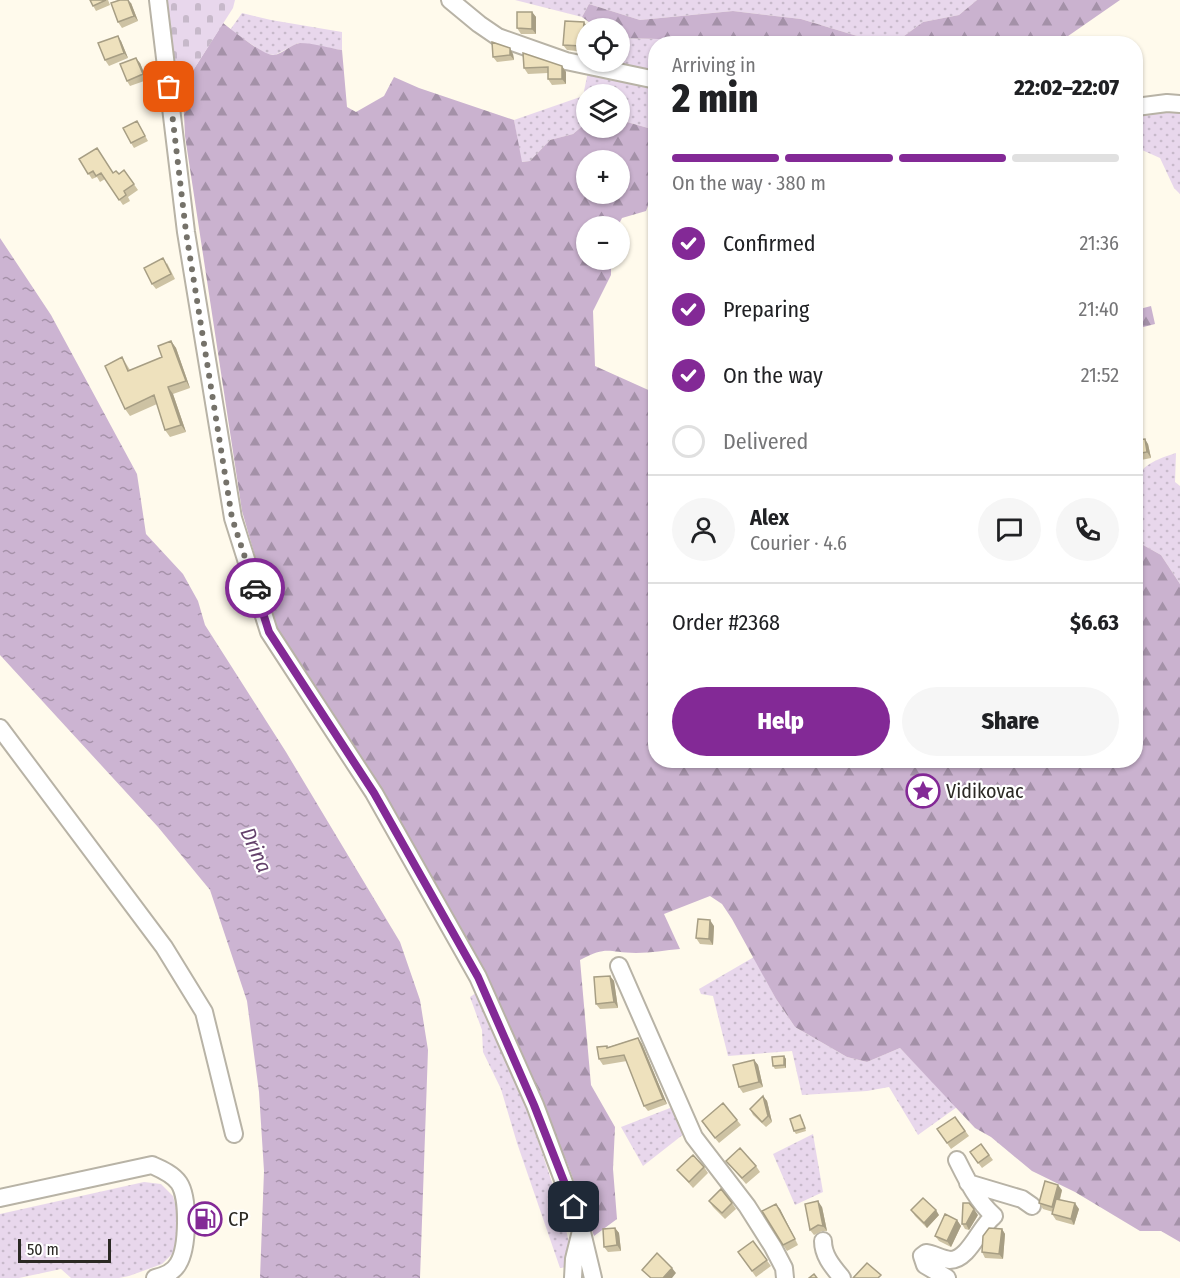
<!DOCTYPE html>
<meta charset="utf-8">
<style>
:root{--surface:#fff;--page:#f6f6f6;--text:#202124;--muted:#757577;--line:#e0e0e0;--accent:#832996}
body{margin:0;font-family:"Fira Sans Condensed",sans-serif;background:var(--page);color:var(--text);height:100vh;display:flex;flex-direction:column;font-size:22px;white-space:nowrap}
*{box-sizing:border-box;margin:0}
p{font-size:20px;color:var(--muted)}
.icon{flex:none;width:33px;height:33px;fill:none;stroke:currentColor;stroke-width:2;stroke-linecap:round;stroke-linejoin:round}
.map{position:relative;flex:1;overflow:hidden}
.panel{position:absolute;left:648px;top:36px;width:495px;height:732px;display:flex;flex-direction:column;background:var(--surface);border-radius:24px;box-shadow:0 2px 4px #0004}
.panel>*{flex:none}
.controls{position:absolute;left:576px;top:18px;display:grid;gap:12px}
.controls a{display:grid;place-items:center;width:54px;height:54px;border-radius:50%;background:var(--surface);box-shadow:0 2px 4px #0004;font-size:30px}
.scale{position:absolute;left:18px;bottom:15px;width:93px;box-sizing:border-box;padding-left:6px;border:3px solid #2b2924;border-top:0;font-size:16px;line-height:21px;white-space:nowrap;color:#2b2924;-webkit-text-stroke:4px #fff;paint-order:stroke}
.pin{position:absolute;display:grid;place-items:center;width:51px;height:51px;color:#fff;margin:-26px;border-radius:12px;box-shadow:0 3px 9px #0006}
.courier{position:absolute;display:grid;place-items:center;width:60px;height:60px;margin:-30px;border:4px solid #832996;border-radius:50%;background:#fff;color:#222;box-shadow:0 2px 8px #0007}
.overview em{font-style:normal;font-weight:800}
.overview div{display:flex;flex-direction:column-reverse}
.overview{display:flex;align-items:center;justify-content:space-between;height:102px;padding:0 24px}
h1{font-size:39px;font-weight:800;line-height:45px}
.bar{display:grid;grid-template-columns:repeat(4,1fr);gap:9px 6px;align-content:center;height:72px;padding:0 24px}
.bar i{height:8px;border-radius:4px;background:var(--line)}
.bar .active{background:var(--accent)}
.bar p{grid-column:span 4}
.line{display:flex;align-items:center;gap:15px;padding:0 24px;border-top:2px solid var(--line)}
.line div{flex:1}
.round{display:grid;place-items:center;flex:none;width:63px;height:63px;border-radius:32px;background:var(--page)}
ol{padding:0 24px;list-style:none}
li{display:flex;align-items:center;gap:18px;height:66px}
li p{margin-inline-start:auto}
li .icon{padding:6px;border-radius:50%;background:var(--accent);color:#fff;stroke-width:4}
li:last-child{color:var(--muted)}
li i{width:33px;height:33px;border:3px solid var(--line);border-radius:50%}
.cta{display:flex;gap:12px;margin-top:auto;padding:12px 24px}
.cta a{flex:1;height:69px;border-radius:36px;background:var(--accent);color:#fff;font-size:24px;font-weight:800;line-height:69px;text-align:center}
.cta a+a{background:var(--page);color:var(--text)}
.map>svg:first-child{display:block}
.grass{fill:url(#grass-dots)}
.forest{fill:url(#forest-firs);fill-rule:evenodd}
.cemetery{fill:url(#cemetery-stones)}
.water{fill:url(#water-ripples)}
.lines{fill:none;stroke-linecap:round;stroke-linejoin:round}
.minor-casing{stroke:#b8b3a6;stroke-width:20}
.minor{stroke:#fff;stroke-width:16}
.wall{fill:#cdc2a3}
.shaded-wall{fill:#a79e84}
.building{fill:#eee1bd;stroke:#a79e84;stroke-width:1.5}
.done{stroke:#75726a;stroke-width:6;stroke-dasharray:0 10.8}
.route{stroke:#832996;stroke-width:8}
.labels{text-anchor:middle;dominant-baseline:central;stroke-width:4.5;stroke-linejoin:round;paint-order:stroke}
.poi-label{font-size:20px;fill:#2b2924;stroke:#fff;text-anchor:start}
.water-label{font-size:21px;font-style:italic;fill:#63416b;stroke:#fff}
</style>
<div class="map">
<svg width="1180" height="1278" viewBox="0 0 1180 1278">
<defs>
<pattern id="grass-dots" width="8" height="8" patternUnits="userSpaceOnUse" patternTransform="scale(1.5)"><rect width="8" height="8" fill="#e8d7ec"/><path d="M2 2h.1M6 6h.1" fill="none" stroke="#c7b9ca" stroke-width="1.8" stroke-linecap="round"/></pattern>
<pattern id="forest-firs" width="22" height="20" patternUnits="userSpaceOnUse" patternTransform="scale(1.5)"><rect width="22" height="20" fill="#cab2cf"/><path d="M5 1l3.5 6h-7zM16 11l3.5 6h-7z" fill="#a491a8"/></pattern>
<pattern id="cemetery-stones" width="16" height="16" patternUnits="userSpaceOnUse" patternTransform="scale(1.5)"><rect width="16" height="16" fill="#e8d7ec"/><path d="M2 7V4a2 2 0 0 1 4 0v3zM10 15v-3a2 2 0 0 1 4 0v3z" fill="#c7b9ca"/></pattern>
<pattern id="water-ripples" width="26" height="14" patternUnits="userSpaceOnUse" patternTransform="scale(1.5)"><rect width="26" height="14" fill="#ccb4d2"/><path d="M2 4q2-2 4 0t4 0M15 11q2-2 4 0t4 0" fill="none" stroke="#a692aa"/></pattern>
</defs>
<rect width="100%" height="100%" fill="#fffaec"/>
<path class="grass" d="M515 0H977L959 15 923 22 896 42H877L801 19 733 11 640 20 589 4 582 17Z
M242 13 271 20 342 32V50L298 43 275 55 266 54 230 30Z
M620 38 772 42 778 43 656 44 655 130 620 120V94H586V123L573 134 550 140 530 161 521 162 514 120 583 96 590 62H620Z
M1180 98V194L1174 188 1160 158 1142 150 1136 151V101Z
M1176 453 1175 482 1180 486V584L1161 555 1136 541V479C1143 464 1160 458 1176 453Z
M754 957 776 999 795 1027 847 1057 867 1062 900 1048 957 1107 918 1135 889 1087 867 1091 802 1095 792 1051 728 1056 713 996 701 994 699 989Z
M476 993 527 1108 560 1206 569 1242 567 1267 560 1268 517 1143 501 1089 483 1052 482 1030 470 997Z
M683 1103 694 1126 643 1166 621 1127Z
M813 1134 823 1192 795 1205 773 1154Z
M144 1182 161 1184 173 1196 178 1216 179 1235 176 1250 162 1264 129 1276 119 1278H71L61 1269 19 1278H0V1214Z"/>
<path class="forest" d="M977 0H1120L1058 43 778 44 772 42 620 38V28H597L582 17 589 4 640 20 733 11 801 19 877 42H896L923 22 959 15Z
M223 23C232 30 265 57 274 55 283 54 291 44 300 43 313 43 329 48 342 50L347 107 356 112 384 96 394 77 419 88 514 120 522 162 530 161 550 140 573 134 586 123V128H620V120L655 130V176L649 189 651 198 646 211 622 218 618 226H586V260H611V275L593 311 595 366 655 393 656 760H1136V541L1161 555 1180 584V1242L1161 1231H1140L1075 1192 1032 1171 991 1137 975 1128 900 1048 867 1062 847 1057 795 1027 776 999 732 919 722 904 710 896 664 914 680 949C666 950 651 953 636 953 607 953 609 945 580 960L591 1085 615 1127 613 1169 617 1219 594 1236 568 1165 487 975 381 787 275 626 242 511 185 136 183 94 187 80ZM586 160H620V194H586Z
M1151 306 1155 324 1136 329V310Z"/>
<path class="cemetery" d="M166 0H235L233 8 187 80 175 85Z"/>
<path class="water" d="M0 238 51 315 137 474 146 534 183 574 198 601 205 625 286 752 400 942 420 1000 428 1050 420 1278H260L264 1171 259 1092 247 1001 210 890 158 827 0 655Z"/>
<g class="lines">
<g class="minor-casing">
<path id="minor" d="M158 0 186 232 233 518 269 632 374 793 478 977 535 1105 581 1228 593 1278
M450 0 479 24 498 37 566 61 656 80
M1136 107 1167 103 1180 104
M0 728 164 947 204 1012 234 1134
M619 966 694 1137 747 1206 773 1247 784 1268 785 1278
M968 1183 1022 1199 1032 1206
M0 1198 152 1165C161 1169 173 1174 179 1183 189 1198 188 1248 178 1264 173 1273 164 1276 155 1278
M823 1241C823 1256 833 1267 842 1278
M573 1278 574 1259 581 1231
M947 1278 925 1265 922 1256 926 1253C934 1254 941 1259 950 1260 969 1260 980 1226 994 1216 977 1201 967 1180 957 1160"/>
</g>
<use href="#minor" class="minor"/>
</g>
<path class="wall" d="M90 0H108L110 5 96 11Z
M131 3 138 21 122 28 118 22Z
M532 12 536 17V34H521L517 28Z
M584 22 588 28H586V52L567 50 563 45Z
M121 41 128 58 109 66 105 60Z
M513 54 514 60 497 62 493 57Z
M140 63 147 80 130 86 127 81Z
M562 66 566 72V84L552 85 548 79V73L528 74 524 68Z
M137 121 148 141 134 148 131 143Z
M79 159 113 173 119 174 124 170 138 190 128 197 130 201 123 205 105 179 100 182 97 177 92 179Z
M167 263 175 279 156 289 152 284Z
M171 341 176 348 190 388 173 394 186 432 170 437 165 430 157 404 130 416 125 409 122 357 130 370 162 357Z
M1136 440 1148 444 1151 458 1136 461Z
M714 926 713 945 700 944 696 938Z
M610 976 614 981 618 1008 600 1009 596 1004Z
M638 1038 642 1044 667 1104 648 1111 644 1106 627 1061 603 1065 599 1059 607 1046 608 1047Z
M784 1056 786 1059V1068L775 1069 773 1066Z
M754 1060 758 1065 763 1087 743 1093 739 1087Z
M763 1096 767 1101 772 1122 766 1127 753 1115 750 1109Z
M955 1117 969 1136 951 1149 937 1129Z
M802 1118 806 1131 796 1134 794 1131Z
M737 1120 741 1125 719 1143 705 1126Z
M981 1144 993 1160 982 1168 970 1152Z
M726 1161 756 1166 760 1172 746 1184Z
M704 1167 708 1173 693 1188 677 1170Z
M1062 1190 1060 1200 1079 1209 1074 1225 1056 1220 1052 1214 1053 1212 1043 1209 1039 1203Z
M709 1201 732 1203 736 1209 725 1219 713 1207Z
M822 1207 827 1231H822L814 1235 810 1230Z
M780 1209 798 1245 787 1251 783 1245Z
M911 1210 939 1215 927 1228 915 1216Z
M978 1215 969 1230 965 1229 962 1224Z
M957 1220 961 1226 951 1247 939 1241 935 1236Z
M615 1228 619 1233 621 1251 608 1252 604 1247Z
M1002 1229 1005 1234 1003 1259 985 1258 982 1252Z
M753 1241 771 1266 756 1277 738 1252Z"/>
<path class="shaded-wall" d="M128 0 131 3 138 21 134 16Z
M532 12 536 17V34L532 29Z
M584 22 588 28H586V52L582 46Z
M118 36 121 41 128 58 124 53Z
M510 48 513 54 514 60 510 55Z
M136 58 140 63 147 80 143 74Z
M562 66 566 72V84L562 79Z
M171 341 176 348 190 388 186 381Z
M168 387 173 394 186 432 181 425Z
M1145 439 1148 444 1151 458 1147 452Z
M710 920 714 926 713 945 709 939Z
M610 976 614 981 618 1008 614 1002Z
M638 1038 642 1044 667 1104 663 1099Z
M784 1056 786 1059V1068L784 1065Z
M754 1060 758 1065 763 1087 759 1082Z
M763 1096 767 1101 772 1122 768 1116Z
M1058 1185 1062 1190 1056 1213 1052 1207Z
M818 1201 822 1207 827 1231 823 1226Z
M1075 1203 1079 1209 1074 1225 1071 1219Z
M776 1204 780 1209 798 1245 795 1239Z
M974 1209 978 1215 969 1230 966 1224Z
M936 1210 939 1215 927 1228 924 1223Z
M957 1220 961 1226 951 1247 947 1241Z
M615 1228 619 1233 621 1251 617 1245Z
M1002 1229 1005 1234 1003 1259 999 1254Z
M672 1268 676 1273 672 1278H663Z"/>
<path class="building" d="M90 0H106L93 6Z
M120 0H128L134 16 118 22 111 3Z
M517 12H532V29L517 28Z
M565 21 584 22 582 46 563 45Z
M118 36 124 53 105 60 98 43Z
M492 42 510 48V55L493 57Z
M523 53 562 66V79H548V67L524 68Z
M136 58 143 74 127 81 120 64Z
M137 121 145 136 131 143 123 128Z
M97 148 113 173 116 171 119 174 124 170 134 184 124 191 126 195 119 200 101 173 96 176 93 171 88 174 79 159Z
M163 258 171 274 152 284 144 268Z
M171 341 186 381 168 387 181 425 165 430 154 395 125 409 105 366 122 357 128 371 162 357 158 346Z
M1145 439 1147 452 1136 454V440Z
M698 919 710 920 709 939 696 938Z
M610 976 614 1002 596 1004 594 977Z
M638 1038 663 1099 644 1106 624 1055 599 1059 597 1047 607 1046V1048Z
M784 1056V1065L773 1066 772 1057Z
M754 1060 759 1082 739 1087 733 1065Z
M763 1096 768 1116 762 1122 750 1109Z
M723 1103 737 1120 715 1138 702 1121Z
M800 1115 805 1128 794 1131 790 1119Z
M955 1117 965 1131 947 1143 937 1129Z
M981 1144 989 1155 978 1163 970 1152Z
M740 1148 756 1166 742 1178 726 1161Z
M693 1155 704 1167 689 1182 677 1170Z
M1045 1181 1058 1185 1052 1207 1039 1203Z
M721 1189 732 1203 722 1213 709 1201Z
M923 1198 936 1210 924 1223 911 1210Z
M1056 1199 1075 1203 1071 1219 1052 1214Z
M818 1201 823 1226 818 1225 810 1230 805 1204Z
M963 1203H969L974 1209 966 1224H962Z
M776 1204 795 1239 783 1245 762 1211Z
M945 1214 957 1220 947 1241 935 1236Z
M615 1228 617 1245 604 1247 603 1229Z
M989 1228 1002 1229 999 1254 982 1252 983 1236Z
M753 1241 767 1260 752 1271 738 1252Z
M657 1253 672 1268 663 1278H651L642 1270Z
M867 1263 881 1275 878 1278H853Z
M814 1274 817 1278H809Z"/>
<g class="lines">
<path class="done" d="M169 87 186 232 232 518 255 588"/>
<path class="route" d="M255 588 269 632 374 793 478 977 534 1105 574 1207"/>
</g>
<defs>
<g id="sight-ring" transform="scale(1.725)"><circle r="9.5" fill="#fff" stroke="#832996" stroke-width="1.5"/><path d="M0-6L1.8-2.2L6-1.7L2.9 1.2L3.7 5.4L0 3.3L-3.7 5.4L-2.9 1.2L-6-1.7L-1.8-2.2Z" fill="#832996"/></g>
<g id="fuel-ring" transform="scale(1.725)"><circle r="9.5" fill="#fff" stroke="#832996" stroke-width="1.5"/><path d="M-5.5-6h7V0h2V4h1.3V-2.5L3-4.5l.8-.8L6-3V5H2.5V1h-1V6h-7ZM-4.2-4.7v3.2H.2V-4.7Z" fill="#832996"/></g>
</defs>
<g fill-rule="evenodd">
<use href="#sight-ring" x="923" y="791"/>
<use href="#fuel-ring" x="205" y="1219"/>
</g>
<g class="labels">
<g class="poi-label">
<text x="946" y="791">Vidikovac</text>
<text x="228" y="1219">CP</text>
</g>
<g class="water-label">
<text transform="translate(256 850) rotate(66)">Drina</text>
</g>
</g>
</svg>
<div class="controls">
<a><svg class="icon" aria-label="locate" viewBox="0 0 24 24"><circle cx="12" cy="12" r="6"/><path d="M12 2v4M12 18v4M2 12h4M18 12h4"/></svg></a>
<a><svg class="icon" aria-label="layers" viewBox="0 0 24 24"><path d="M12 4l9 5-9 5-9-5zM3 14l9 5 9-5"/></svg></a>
<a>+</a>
<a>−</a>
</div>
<div class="scale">50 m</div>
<div class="pin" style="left:169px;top:87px;background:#ea580c"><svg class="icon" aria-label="bag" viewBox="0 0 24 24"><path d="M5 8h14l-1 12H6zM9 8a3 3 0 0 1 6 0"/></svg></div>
<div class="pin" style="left:574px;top:1207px;background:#1f2937"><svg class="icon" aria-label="home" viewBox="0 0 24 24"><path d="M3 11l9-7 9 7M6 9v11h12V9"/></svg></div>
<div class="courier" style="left:255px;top:588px"><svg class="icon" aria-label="car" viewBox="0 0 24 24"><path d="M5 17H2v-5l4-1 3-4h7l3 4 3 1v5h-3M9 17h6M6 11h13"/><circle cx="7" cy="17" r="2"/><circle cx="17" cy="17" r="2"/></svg></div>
<section class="panel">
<div class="overview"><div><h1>2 min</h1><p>Arriving in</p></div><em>22:02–22:07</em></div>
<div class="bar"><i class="active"></i><i class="active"></i><i class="active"></i><i></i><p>On the way · 380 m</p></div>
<ol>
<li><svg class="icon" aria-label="check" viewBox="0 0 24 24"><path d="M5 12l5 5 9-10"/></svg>Confirmed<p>21:36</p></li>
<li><svg class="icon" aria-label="check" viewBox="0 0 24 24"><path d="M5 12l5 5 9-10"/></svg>Preparing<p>21:40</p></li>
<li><svg class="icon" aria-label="check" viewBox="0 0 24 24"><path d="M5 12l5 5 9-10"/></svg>On the way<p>21:52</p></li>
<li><i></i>Delivered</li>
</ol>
<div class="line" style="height:108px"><a class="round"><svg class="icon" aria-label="person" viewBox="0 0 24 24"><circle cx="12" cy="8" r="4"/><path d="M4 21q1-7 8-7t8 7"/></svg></a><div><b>Alex</b><p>Courier · 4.6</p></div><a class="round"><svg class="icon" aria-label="chat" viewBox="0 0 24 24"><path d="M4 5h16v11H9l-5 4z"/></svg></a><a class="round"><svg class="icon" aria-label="phone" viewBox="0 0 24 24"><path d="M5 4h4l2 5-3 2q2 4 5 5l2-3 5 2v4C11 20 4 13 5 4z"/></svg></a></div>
<div class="line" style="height:78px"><div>Order #2368</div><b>$6.63</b></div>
<div class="cta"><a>Help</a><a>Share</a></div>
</section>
</div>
